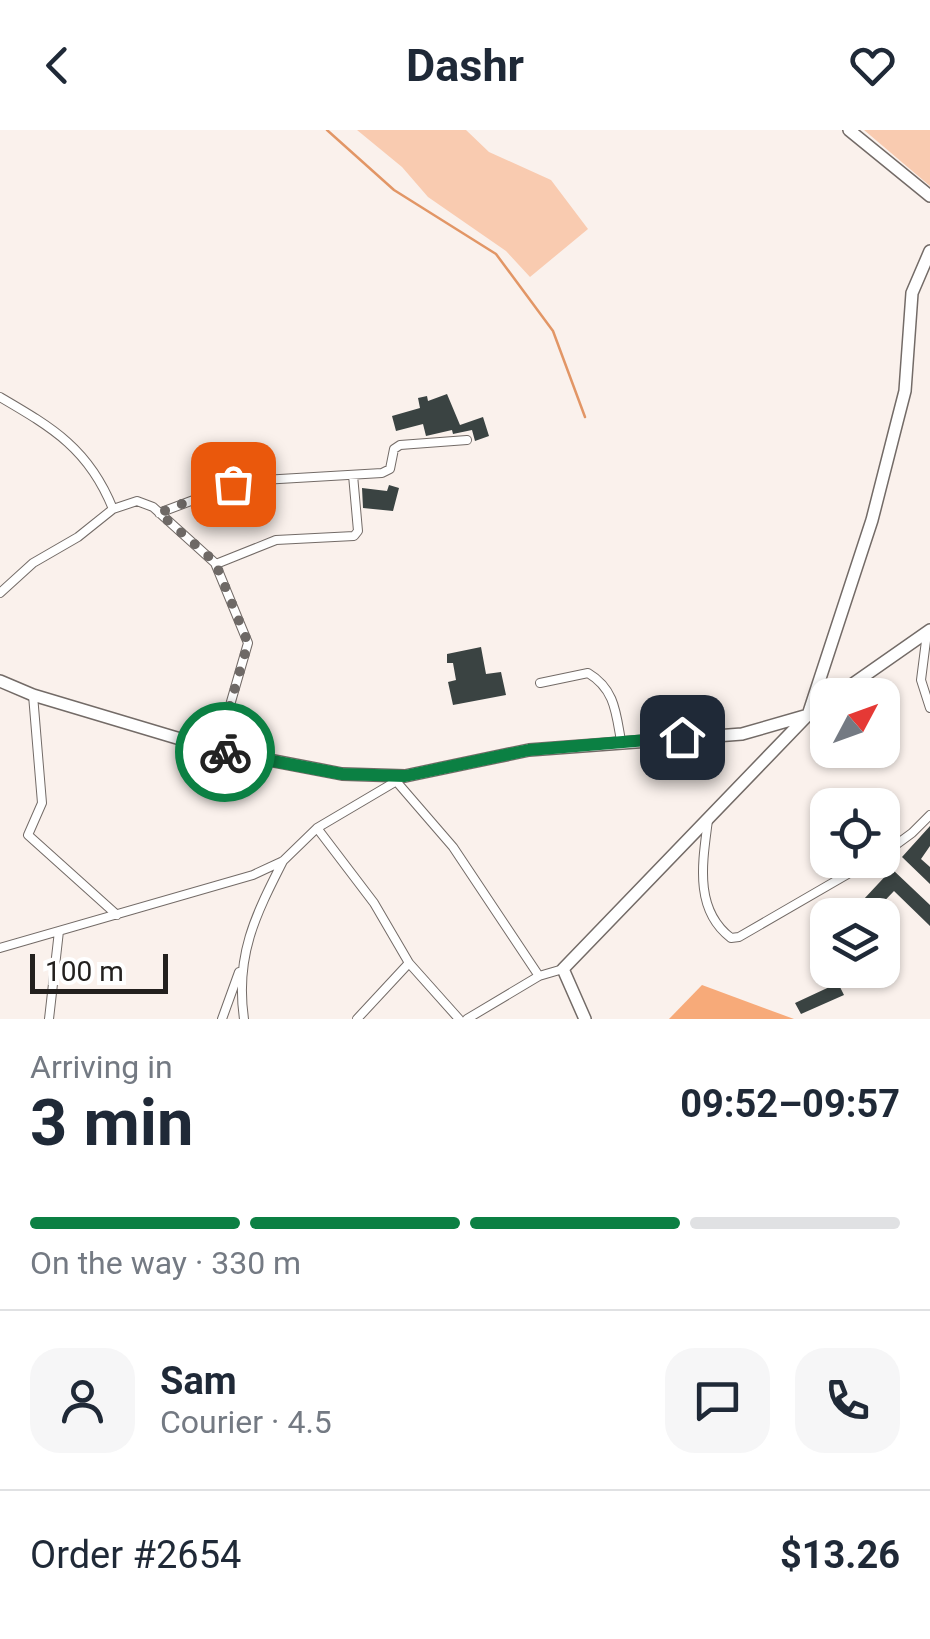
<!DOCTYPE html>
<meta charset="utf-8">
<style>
:root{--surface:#fff;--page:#f6f6f7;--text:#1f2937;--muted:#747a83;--line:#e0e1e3;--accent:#0b8043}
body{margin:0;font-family:Roboto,sans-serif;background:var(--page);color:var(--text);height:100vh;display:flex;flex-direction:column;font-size:38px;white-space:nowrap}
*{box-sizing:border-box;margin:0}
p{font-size:32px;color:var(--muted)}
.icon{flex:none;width:55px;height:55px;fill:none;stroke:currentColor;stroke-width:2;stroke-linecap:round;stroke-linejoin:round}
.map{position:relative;height:889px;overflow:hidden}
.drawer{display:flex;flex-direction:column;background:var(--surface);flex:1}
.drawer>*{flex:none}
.needle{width:65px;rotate:49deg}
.buttons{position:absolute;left:810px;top:548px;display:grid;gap:20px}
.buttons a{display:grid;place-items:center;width:90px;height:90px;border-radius:20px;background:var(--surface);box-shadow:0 2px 8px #0004;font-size:50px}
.scale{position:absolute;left:30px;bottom:25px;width:138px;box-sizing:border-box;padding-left:10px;border:5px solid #23201e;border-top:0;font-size:28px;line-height:35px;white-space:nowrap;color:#23201e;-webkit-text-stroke:8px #fff;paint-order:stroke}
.pin{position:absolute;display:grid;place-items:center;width:85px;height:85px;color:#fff;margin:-42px;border-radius:20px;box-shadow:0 5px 15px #0006}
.courier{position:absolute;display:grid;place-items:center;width:100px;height:100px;margin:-50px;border:8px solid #0b8043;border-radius:50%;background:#fff;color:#222;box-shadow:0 2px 12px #0007}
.summary em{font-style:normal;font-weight:700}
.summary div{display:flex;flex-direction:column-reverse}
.summary{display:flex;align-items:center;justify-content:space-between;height:170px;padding:0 30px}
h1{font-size:65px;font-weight:700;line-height:75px}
.bar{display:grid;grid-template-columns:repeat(4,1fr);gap:15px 10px;align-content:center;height:120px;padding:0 30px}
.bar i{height:12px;border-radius:8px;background:var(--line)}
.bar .on{background:var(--accent)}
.bar p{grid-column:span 4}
.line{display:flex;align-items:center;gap:25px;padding:0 30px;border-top:2px solid var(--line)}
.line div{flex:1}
.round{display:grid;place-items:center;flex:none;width:105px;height:105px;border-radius:30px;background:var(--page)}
header{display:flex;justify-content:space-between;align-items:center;height:130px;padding:0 30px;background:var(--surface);font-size:45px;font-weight:700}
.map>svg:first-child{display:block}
.green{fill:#f9cbb0}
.forest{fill:#f7aa79}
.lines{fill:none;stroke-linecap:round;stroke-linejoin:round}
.stream{stroke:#e29666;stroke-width:2.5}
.building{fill:#3a4342}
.street-casing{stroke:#736b67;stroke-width:10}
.secondary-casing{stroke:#736b67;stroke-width:14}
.street{stroke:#fff;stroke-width:8}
.secondary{stroke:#fff;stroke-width:11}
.done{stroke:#6e6966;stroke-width:10;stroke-dasharray:0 18}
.route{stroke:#0b8043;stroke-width:12}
</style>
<header><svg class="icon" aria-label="back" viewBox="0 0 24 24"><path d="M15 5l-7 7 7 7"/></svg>Dashr<svg class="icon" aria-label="heart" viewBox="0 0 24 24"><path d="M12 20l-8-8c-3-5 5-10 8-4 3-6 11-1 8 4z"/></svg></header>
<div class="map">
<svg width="930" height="889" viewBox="0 0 930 889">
<rect width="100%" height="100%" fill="#faf1ec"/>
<path class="green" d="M357 0H466L489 22 551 50 588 99 530 147 506 121 428 67 402 37Z
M864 0H930V56Z"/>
<path class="forest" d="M702 855 794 889H669Z"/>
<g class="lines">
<path class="stream" d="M327 0 394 60 496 124 553 201 585 287"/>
</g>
<path class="building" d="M447 264 460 295 483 287 489 306 475 311 472 300 453 304 452 300 426 306 423 294 396 301 392 286 420 278 418 268 427 266 428 271Z
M389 355 399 358 393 381 363 378 362 358 387 361Z
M481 517 486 544 501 542 506 565 453 575 448 552 456 550 453 533H447V524Z
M930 696V716L921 729 930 737V754L902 727Z
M892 739 930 775V796L894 761 871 785H849Z
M838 853 844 865 801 884 795 873Z"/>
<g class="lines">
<g class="street-casing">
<path id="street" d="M0 267C53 298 89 319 113 379
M159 383 244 351 382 343 390 339 394 319 400 315 467 310
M216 434 276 410 354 406 358 401 353 345
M0 463 33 433 78 407 113 379 137 371 153 377 215 433 248 513 217 620
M927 503 921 550 930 578
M540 553 588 543C615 559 616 583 621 611
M33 565 42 673 28 705 117 785
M396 651 453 717 539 846
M708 690C703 730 693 779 731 808L739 807 872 730
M317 698 374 773 409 833 459 889
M882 725 912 703 930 685
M0 818 253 745 283 731 317 698 400 649
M49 889 59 801
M222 889 239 842
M244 889C235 826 255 786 283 731
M357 889 409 833
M467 889 539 846 563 839"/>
</g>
<g class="secondary-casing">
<path id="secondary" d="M849 0 930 66
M0 551 33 565 217 620 342 644 405 646 529 620 742 604 808 585 872 390 897 292 905 261 912 163 930 121
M837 565 930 500
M585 889 563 839 808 585 828 572"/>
</g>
<use href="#street" class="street"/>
<use href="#secondary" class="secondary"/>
</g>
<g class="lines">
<path class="done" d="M225 622 217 620 248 513 215 432 159 383 233 354"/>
<path class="route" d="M225 622 342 644 405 646 529 620 682 607"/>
</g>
</svg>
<div class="buttons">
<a><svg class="needle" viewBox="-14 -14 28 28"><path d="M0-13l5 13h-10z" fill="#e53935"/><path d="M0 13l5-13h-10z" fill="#747a83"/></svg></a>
<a><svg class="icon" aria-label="locate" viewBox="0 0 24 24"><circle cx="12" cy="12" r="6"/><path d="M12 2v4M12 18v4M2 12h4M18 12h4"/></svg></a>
<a><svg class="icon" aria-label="layers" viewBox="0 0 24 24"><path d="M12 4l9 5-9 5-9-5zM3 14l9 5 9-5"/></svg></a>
</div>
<div class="scale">100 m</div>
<div class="pin" style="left:233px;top:354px;background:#ea580c"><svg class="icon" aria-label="bag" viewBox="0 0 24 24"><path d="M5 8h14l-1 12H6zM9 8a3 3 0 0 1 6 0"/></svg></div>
<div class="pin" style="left:682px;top:607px;background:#1f2937"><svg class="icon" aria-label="home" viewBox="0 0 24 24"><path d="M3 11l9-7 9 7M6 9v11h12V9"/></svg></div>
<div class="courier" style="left:225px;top:622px"><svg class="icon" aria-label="bike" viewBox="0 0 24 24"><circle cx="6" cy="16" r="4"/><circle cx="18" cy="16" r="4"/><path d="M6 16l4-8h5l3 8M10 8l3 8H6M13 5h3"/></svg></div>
</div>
<section class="drawer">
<div class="summary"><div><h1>3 min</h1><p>Arriving in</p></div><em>09:52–09:57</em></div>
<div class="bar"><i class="on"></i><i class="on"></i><i class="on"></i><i></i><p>On the way · 330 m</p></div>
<div class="line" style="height:180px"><a class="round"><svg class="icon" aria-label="person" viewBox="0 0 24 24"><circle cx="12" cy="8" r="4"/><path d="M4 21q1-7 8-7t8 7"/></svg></a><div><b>Sam</b><p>Courier · 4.5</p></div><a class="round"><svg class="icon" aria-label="chat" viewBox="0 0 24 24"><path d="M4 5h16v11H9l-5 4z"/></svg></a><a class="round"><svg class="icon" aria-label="phone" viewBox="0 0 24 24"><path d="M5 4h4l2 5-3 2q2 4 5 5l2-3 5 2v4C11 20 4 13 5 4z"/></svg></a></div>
<div class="line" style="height:130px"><div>Order #2654</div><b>$13.26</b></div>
</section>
